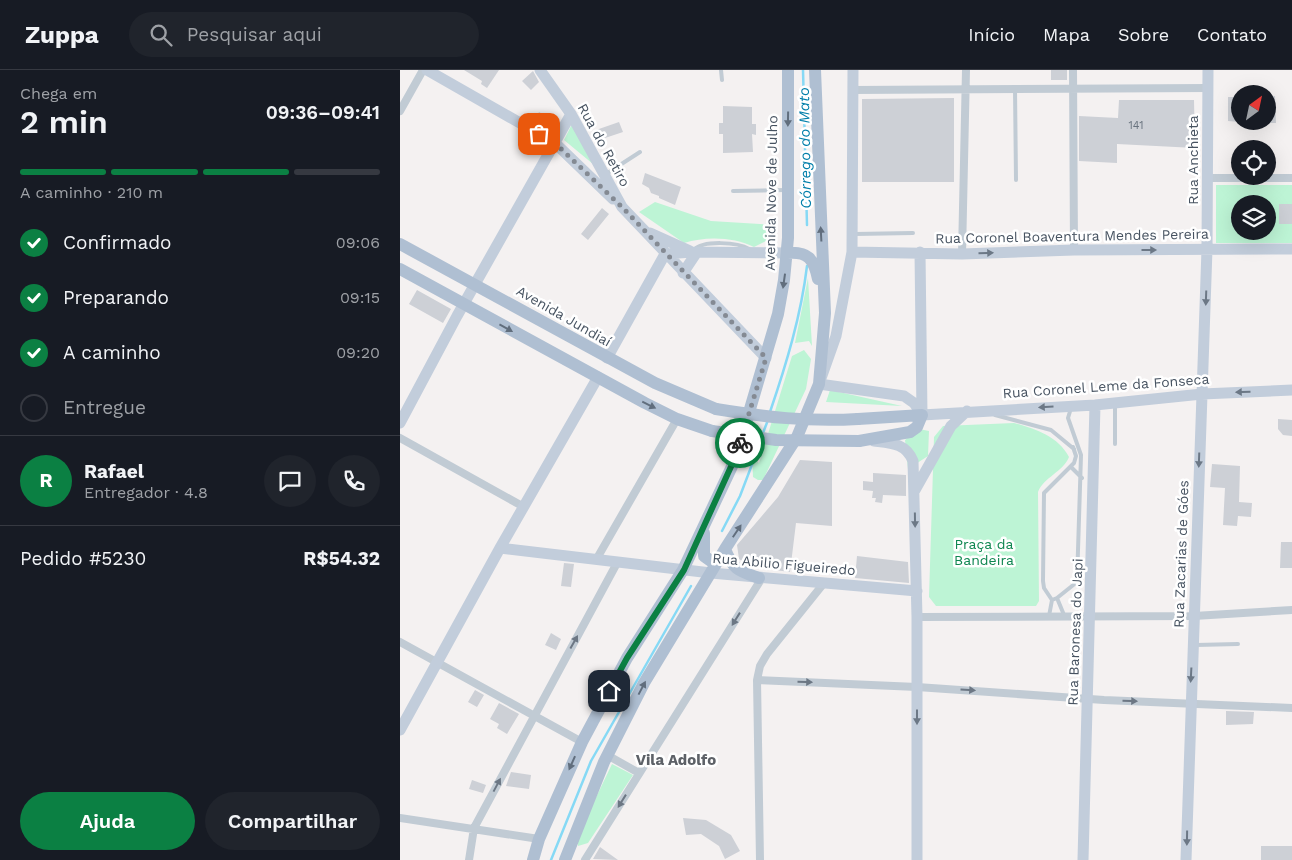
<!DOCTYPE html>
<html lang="pt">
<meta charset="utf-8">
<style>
:root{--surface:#171b24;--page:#20242c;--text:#f1f3f6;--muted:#9ea1a6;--line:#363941;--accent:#0b8043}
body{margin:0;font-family:"Work Sans",sans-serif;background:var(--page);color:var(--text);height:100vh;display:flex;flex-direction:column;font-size:19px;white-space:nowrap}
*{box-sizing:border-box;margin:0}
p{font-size:16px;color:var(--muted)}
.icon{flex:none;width:28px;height:28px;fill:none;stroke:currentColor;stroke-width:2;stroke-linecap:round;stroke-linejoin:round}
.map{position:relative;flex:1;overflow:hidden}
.details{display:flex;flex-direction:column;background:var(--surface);width:400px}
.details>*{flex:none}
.needle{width:32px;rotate:33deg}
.fabs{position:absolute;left:831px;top:15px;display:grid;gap:10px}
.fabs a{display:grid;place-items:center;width:45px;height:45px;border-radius:50%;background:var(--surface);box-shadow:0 5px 20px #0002;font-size:25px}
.pin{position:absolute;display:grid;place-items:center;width:42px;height:42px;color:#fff;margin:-21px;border-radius:10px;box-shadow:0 2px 8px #0006}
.courier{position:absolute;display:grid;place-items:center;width:50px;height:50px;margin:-25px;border:4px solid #0b8043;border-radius:50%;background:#fff;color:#222;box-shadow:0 1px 6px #0007}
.summary em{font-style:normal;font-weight:600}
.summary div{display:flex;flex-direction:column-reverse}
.summary{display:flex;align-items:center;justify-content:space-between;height:85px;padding:0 20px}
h1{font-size:32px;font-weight:600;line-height:38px}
.bar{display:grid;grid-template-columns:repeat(4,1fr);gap:8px 5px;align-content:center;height:60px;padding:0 20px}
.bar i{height:6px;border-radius:4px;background:var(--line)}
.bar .current{background:var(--accent)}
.bar p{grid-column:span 4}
.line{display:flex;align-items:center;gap:12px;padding:0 20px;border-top:1px solid var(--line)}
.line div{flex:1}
.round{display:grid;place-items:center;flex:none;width:52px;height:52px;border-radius:26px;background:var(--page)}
ol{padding:0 20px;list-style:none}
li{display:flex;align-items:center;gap:15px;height:55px}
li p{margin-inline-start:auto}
li .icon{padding:5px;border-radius:50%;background:var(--accent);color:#fff;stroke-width:4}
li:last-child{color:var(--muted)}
li i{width:28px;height:28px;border:2px solid var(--line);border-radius:50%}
.action{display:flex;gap:10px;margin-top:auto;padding:10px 20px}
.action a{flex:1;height:58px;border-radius:30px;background:var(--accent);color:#fff;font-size:20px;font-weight:600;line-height:58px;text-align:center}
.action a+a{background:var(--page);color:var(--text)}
header{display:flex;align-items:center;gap:30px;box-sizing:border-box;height:70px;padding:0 25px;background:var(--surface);border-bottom:1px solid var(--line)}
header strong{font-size:24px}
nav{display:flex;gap:28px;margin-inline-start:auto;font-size:18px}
.search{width:350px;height:45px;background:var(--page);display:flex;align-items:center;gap:12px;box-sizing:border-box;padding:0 18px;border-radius:28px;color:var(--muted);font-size:19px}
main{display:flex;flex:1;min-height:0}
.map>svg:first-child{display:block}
.green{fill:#bdf4d5;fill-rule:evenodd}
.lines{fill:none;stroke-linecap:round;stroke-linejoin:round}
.stream{stroke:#86d9f5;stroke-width:2.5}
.building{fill:#cdd0d6}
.lane{stroke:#c1cbd4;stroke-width:4}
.street{stroke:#c1cbd4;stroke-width:8}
.secondary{stroke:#c2cddb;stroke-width:11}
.primary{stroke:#afbfd2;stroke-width:12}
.primary-bridge{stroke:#afbfd2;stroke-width:12}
.oneway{fill:#616e7d}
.oneway2{fill:#6c7886}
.oneway3{fill:#6c7784}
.done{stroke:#848a93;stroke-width:5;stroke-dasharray:0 9}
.route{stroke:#0b8043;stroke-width:6}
.labels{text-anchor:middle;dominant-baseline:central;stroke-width:5;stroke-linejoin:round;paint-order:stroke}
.number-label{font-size:11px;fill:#68727e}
.street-label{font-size:14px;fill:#475361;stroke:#fff}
.park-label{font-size:14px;fill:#0e8650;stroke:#fff}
.water-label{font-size:15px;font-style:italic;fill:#027faa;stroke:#fff}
.neighbourhood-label{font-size:15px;font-weight:bold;fill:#5d6167;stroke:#fff}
</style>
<header>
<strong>Zuppa</strong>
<div class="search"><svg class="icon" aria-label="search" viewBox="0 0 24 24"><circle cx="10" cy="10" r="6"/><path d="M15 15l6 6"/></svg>Pesquisar aqui</div>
<nav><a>Início</a><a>Mapa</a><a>Sobre</a><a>Contato</a></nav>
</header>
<main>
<section class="details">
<div class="summary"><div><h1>2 min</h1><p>Chega em</p></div><em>09:36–09:41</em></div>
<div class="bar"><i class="current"></i><i class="current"></i><i class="current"></i><i></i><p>A caminho · 210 m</p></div>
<ol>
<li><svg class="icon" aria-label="check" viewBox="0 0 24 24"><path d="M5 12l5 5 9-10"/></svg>Confirmado<p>09:06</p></li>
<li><svg class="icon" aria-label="check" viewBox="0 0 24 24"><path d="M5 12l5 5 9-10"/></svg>Preparando<p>09:15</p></li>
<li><svg class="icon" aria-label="check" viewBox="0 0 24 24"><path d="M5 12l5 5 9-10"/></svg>A caminho<p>09:20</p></li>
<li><i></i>Entregue</li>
</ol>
<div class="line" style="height:90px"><b class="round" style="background:var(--accent);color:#fff">R</b><div><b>Rafael</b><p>Entregador · 4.8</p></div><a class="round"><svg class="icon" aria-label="chat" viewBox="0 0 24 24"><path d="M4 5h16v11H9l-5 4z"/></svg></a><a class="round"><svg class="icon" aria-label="phone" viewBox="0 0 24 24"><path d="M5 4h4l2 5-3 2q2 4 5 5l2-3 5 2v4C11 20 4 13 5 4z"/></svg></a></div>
<div class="line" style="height:65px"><div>Pedido #5230</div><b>R$54.32</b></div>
<div class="action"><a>Ajuda</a><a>Compartilhar</a></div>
</section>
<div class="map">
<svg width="892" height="790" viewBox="0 0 892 790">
<rect width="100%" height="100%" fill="#f4f1f1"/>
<path class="green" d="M172 54 193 94 164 70Z
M816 115H892V173H816ZM840 134H868V161H840Z
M255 132 311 151 374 155 368 170 354 177C334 167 306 166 284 173L239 142Z
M408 208 412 276 409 271 395 273Z
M404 280 411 289 406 319 363 410H358L353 407 352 385 359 393 392 286Z
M430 320 502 336 426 332Z
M614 353C635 359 658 366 669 387 663 402 644 407 638 422L639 531 636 536H536L529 527 534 367 543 356Z
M519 359 529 361 528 386 508 399 505 370Z
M212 694 233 705 188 773 178 776V765Z"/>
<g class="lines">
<path class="stream" d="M403 0 407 155
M370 342C386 295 401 246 407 196
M363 363 368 350
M322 461 340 426 361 371
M151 790 191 691 291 516"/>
</g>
<path class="building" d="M64 0H99L87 18 81 14 82 11Z
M651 0H667V10H651Z
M133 1 139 12 131 20 122 11Z
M875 26 876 53H868V27Z
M828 27H840V52L828 51Z
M554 28V112H462V29Z
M719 30H794L795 78 717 74V93L679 91V46L718 48Z
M323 36 352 37V54H356V65L352 64 353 82 323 83V64H319V53H323Z
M139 42 154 51 149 59 135 50Z
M219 52 223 62 199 70 196 60Z
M245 103 281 117 275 135 259 128V126L251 123 249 118 242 114Z
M879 134H892V154H879Z
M202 138 209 144 188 170 181 164Z
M17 220 51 239 43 253 9 234Z
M878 349 892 350V366L883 365 878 359Z
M400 390 432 392V456L396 453 390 502 352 497 339 489 337 475 378 427Z
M812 394 840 396 839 432 852 433 851 447 838 446 837 456 823 455 825 418 810 417Z
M473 403 506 405V426L483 425 482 433 475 432 476 428H472L473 421 463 420V411L473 412Z
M881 472H892V498H880Z
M457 486 508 492 509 513 455 508Z
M164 493 174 494 171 517 161 516Z
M151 563 161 569 156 580 145 575Z
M75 620 84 625 77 637 68 632Z
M99 633 119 644 107 664 97 658 99 654 90 649Z
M826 641 854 642 853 654 826 655Z
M111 702 131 705 129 719 106 716Z
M72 710 86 715 83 723 69 719Z
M283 748 306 750 331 765 340 781 325 789 319 776 301 764 286 765Z
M861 776H892V790H861Z
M200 777 218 790 193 789Z"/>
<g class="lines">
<path class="lane" d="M321 0 322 10
M615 19 616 110
M206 104 240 82
M333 121 385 120
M455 164 513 163
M294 180C303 170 338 172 349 179
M715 335V374
M595 345 651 360 674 379
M671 397 682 408
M657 528 664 545
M652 530 657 528 677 512 681 385 668 348 671 338
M649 546 652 530 644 518 643 511 644 423 674 393 676 386 673 377
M796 575 838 574"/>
<path class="street" d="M673 0 674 180
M453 20 808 18
M0 41 23 0
M808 108H892
M562 184 566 0
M0 368 124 437
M196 490 277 349
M517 547 794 546 892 540
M0 572 182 672
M357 610 517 617 704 630 892 638
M207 685 239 703
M0 748 139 769
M69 790 74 758 217 493
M185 790 362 508
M360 790 357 610 360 596 367 584 424 513"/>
<path class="secondary" d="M27 0 155 73 213 129
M140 0 171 44 222 137 366 288
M453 0 452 182 436 266 419 314 504 326 514 333 522 345
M250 163 290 181
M452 182 562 184 674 180 892 179
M520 182 522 345
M283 203 297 182
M207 288 265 184 292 182 387 183
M522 345 695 335 802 324 892 320
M0 353 57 246 171 44
M474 371C491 373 506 373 513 391L517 547V790
M515 420 551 356 567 341
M100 478 311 503 517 521
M0 660 100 478 198 307
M683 790 695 335
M786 790 807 179 808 0"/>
<path class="primary" d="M0 174 255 313 316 339
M387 183C408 181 414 189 418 209
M0 199 245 333 277 349 312 361
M458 349 522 345 517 357 510 362 459 371
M304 463V486L311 491H318
M325 479C333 500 339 501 359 508
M133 790 139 769 182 672 227 588 283 500 335 390 378 244 384 210 388 168V0
M165 790 204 692 244 613 325 479 397 367 419 314 425 243 415 0"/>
<path class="primary-bridge" d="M316 339C365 347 408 352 458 349
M312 361 376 370 459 371"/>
</g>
<defs><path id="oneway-solid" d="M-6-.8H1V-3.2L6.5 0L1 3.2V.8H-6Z" transform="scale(1.25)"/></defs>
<g class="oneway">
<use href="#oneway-solid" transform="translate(388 49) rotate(91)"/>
<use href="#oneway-solid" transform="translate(421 164) rotate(-93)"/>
<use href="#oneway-solid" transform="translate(384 211) rotate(98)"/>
<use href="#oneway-solid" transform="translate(106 258) rotate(29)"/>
<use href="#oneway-solid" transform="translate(249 335) rotate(26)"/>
<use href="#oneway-solid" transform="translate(337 461) rotate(-56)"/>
<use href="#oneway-solid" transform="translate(242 618) rotate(-62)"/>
<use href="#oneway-solid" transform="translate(172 693) rotate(114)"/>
</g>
<g class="oneway2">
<use href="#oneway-solid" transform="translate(749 180)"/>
<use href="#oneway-solid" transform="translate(586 183) rotate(-2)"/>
<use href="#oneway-solid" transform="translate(806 228) rotate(92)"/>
<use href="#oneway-solid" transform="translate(843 322) rotate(178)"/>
<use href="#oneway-solid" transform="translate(646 337) rotate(177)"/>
<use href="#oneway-solid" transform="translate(799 390) rotate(92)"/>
<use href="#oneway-solid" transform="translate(515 450) rotate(89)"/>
<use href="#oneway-solid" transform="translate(791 605) rotate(93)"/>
<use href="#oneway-solid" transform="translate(517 647) rotate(90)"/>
<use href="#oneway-solid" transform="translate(787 768) rotate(91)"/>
</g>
<g class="oneway3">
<use href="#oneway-solid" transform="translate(336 549) rotate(122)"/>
<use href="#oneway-solid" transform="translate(174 572) rotate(-61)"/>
<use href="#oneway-solid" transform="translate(405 612) rotate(2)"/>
<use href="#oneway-solid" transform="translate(568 620) rotate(4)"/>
<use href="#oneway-solid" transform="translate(730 631) rotate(2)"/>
<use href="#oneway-solid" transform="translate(97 715) rotate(-62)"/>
<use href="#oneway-solid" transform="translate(222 731) rotate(122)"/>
</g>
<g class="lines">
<path class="done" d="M139 64 155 73 222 137 366 288 340 373"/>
<path class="route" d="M209 621 227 588 284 500 334 390 340 373"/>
</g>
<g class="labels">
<g class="number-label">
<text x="736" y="55">141</text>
</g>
<g class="street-label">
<text transform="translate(204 75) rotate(61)">Rua do Retiro</text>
<text transform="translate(793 90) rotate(-90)">Rua Anchieta</text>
<text transform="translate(371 123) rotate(-89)">Avenida Nove de Julho</text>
<text transform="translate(672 166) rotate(-1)">Rua Coronel Boaventura Mendes Pereira</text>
<text transform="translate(164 246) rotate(30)">Avenida Jundiaí</text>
<text transform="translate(706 316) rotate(-4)">Rua Coronel Leme da Fonseca</text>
<text transform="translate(781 484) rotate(-88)">Rua Zacarias de Góes</text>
<text transform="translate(384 494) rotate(5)">Rua Abilio Figueiredo</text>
<text transform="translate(675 562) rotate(-88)">Rua Baronesa do Japi</text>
</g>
<g class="park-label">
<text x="584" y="474">Praça da<tspan x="584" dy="16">Bandeira</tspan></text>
</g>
<g class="water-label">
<text transform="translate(405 78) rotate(-91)">Córrego do Mato</text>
</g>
<g class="neighbourhood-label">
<text x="276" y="690">Vila Adolfo</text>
</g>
</g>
</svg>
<div class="fabs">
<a><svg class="needle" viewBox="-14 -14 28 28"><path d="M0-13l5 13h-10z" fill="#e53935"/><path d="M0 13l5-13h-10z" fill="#9ea1a6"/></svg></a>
<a><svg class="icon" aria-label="locate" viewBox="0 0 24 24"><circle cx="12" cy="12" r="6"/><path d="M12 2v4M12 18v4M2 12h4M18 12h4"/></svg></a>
<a><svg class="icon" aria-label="layers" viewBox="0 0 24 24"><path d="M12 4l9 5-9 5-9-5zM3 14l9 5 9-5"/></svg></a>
</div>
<div class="pin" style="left:139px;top:64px;background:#ea580c"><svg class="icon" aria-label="bag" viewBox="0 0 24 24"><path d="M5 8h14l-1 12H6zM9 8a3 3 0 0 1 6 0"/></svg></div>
<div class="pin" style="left:209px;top:621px;background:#1f2937"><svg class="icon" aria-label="home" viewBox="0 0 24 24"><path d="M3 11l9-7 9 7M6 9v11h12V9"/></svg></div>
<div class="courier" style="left:340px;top:373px"><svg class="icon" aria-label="bike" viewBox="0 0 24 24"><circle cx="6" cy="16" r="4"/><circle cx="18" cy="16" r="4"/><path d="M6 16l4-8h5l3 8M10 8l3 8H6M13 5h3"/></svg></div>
</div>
</main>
